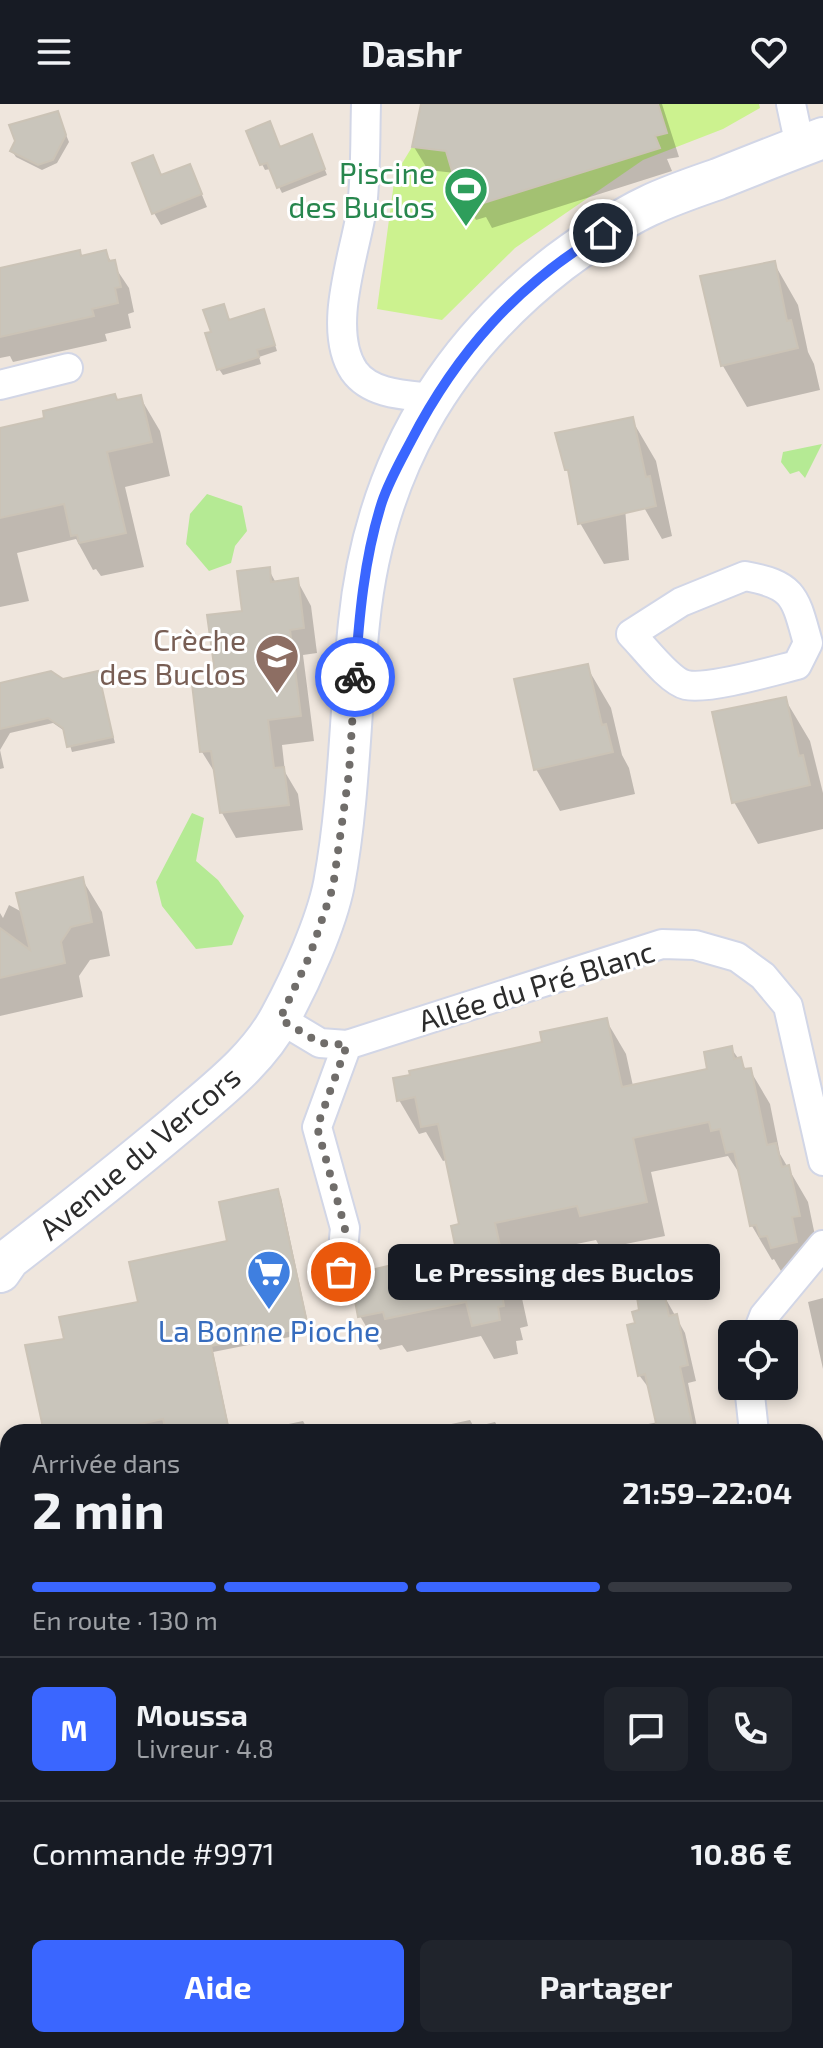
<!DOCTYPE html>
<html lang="fr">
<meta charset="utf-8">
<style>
:root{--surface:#171b24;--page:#20242c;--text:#f1f3f6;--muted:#9ea1a6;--line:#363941;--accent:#3a66ff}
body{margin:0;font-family:"Exo 2",sans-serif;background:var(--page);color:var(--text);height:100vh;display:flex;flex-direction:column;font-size:30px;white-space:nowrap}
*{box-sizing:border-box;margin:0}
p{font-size:26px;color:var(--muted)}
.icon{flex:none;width:44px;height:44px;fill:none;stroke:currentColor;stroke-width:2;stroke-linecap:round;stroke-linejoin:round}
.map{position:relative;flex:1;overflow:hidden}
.drawer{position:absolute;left:0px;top:1320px;width:824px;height:624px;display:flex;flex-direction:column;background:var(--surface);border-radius:24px 24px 0 0;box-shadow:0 4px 12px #0003}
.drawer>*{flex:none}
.controls{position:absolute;left:718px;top:1216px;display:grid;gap:16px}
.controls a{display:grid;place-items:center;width:80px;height:80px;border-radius:12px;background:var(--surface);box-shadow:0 4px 12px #0003;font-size:40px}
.pin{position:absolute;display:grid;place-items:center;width:68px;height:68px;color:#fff;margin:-34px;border:4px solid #fff;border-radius:50%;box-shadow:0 2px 8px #0007}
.courier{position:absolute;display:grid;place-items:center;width:80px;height:80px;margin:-40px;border:6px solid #3a66ff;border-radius:50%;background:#fff;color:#222;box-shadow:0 2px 10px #0007}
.bubble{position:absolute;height:56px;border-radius:12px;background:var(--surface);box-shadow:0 4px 12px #0003;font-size:26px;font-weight:700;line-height:56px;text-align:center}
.overview em{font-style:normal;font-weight:700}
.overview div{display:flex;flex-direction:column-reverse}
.overview{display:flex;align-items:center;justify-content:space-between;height:136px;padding:0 32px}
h1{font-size:52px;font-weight:700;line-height:60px}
.bar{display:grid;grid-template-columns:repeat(4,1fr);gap:12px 8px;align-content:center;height:96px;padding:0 32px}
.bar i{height:10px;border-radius:6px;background:var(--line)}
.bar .active{background:var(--accent)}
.bar p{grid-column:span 4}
.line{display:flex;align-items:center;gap:20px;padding:0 32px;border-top:2px solid var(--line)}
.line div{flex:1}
.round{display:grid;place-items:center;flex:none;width:84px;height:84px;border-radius:12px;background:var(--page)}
.button{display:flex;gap:16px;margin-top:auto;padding:16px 32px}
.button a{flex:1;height:92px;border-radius:12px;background:var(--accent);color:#fff;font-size:32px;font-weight:700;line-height:92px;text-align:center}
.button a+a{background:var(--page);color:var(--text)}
header{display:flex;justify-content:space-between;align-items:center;height:104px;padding:0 32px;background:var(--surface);font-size:36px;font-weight:700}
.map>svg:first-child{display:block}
.green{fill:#b5ea94}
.pitch{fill:#ccf28f}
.shadow{fill:#0003}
.building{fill:#c9c5bb;stroke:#cbc3b6;stroke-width:2}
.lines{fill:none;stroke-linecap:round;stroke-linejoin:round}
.street-casing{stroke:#d2d6e6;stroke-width:32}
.secondary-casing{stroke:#d2d6e6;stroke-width:44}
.street{stroke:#fff;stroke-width:28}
.secondary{stroke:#fff;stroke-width:40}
.done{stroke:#706d6a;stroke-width:8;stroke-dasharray:0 14.4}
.route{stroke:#3a66ff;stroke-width:10}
.labels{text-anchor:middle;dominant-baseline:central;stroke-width:6;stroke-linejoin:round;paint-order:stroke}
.leisure-label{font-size:30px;fill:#27864d;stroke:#fff;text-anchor:end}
.education-label{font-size:30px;fill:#785e54;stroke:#fff;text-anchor:end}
.street-label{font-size:30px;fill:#2c2c2c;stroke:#fff}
.shop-label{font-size:30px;fill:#366cbe;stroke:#fff}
</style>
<header><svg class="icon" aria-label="menu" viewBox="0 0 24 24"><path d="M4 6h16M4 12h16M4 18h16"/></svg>Dashr<svg class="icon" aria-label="heart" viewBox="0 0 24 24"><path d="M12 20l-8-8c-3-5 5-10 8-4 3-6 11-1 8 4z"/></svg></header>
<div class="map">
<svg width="823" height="1944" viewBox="0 0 823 1944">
<rect width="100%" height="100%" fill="#efe6dd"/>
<path class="green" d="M822 340 805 374 799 367 790 370 781 358 783 348Z
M207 390 242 402 247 427 235 442 231 459 209 467 186 440 190 410Z
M192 709 204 714 196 757 218 776 244 812 232 841 196 845 162 802 156 778Z"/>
<path class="pitch" d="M421 0H759L760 4 723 25 643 56 515 144 442 216 377 205 395 71 412 43Z"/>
<path class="shadow" d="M423 0H662L679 53 667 55 672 67 492 124 486 113 476 116 462 93 455 69 428 66 414 43Z
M57 9 69 38 57 59 42 66 16 53 12 47Z
M314 38 327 71 282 89 270 65 265 66 262 60 280 45Z
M152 53 162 73 190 62 207 103 161 121 154 109Z
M105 148 129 184 134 208 128 210 131 224 105 230 107 237 13 258 10 252 0 254V166Z
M774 159 798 201 808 248 814 260 820 286 747 303 723 262 702 173Z
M266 213 277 247 259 253 261 260 223 271 219 265 213 229 229 218Z
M140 293 160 327 170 372 125 383 144 463 101 472 96 465 93 466 76 435 17 449 29 497 0 503V326Z
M632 316 656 357 672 432 662 435 638 393Z
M622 364 629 456 604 460 580 419 571 373 567 365Z
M269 466 276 479 297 476 311 502 317 549 303 551 314 637 282 641 285 668 298 690 303 726 236 734 222 709 217 672 202 648 194 582 218 578 244 509Z
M587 563 611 604 622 651 629 664 635 690 560 707 536 665Z
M97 569 115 639 72 648 66 628 53 619 10 629 0 646 4 664 0 665V581L62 577Z
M785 595 810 637 823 689V725L758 740 734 698Z
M82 775 102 808 110 852 90 856 79 872 83 893 0 912V809L3 814 9 801 22 808Z
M606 916 626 950 633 982 710 967 731 944 747 967 750 966 770 1000 780 1050 808 1098 818 1146 810 1147 815 1172 792 1177 785 1166 781 1167 774 1155 772 1156 752 1122 741 1072 728 1052 651 1068 665 1132 601 1145 596 1136 513 1153 528 1222 520 1224 523 1236 516 1237 518 1250 494 1255 481 1232 407 1248 402 1241 380 1246 360 1212 378 1175 458 1148 461 1122 447 1056 443 1057 426 1028 419 1030 399 996Z
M277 1087 281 1093 310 1229 213 1248 230 1328H46L66 1237 140 1200 229 1138Z
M663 1190 685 1229 696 1277 688 1279 698 1328H609L658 1318 651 1287 639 1271 637 1221Z
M823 1194V1265L808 1198Z
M470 1316 474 1323 495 1318 501 1328H414Z
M303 1317 309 1328H280L279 1322Z
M371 1320 376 1327 392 1324 395 1328H332Z
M823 1384V1473L816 1441V1385Z
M823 1504V1577L816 1552V1505Z
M8 1688V1812H6L0 1799V1690Z
M411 1936H484L487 1942 516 1936H748L750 1944H413Z"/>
<path class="building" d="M421 0H658L667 29 655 32 660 44 477 101 472 90 460 94 446 47 412 43Z
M58 7 66 31 53 56 38 61 10 47 15 37 9 21Z
M270 17 280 43 312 30 325 65 277 84 267 59 260 61 246 27Z
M153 51 161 71 190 60 202 90 152 110 132 59Z
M80 146 81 152 106 146 109 157 115 156 121 183 115 184 118 199 92 205 94 212 0 233V164Z
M775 157 787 217 791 216 798 244 721 262 700 172Z
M224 200 229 216 264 205 275 241 257 246 259 253 217 266 205 229 211 228 203 206Z
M115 290 117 296 141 291 152 338 107 348 126 429 79 439 77 431 71 432 64 400 0 414V324L44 314 43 307Z
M633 313 646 373 650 372 656 402 578 420 568 366H565L555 329Z
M270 463 271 478 298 474 304 524 290 526 301 612 268 616 274 664 284 663 289 701 220 709 211 647 200 648 192 580 216 576 207 511 242 507 237 467Z
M588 560 602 621 606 620 613 648 534 666 514 575Z
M51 567 63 575 98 567 113 633 67 643 63 624 48 614 0 625V579Z
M786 593 799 652 803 651 810 681 732 699 712 608Z
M83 773 92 818 71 823 61 838 65 859 0 874V824L30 846 16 789Z
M607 914 622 983 707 965 704 948 732 942 734 955 741 953 744 965 751 964 767 1041 776 1039 782 1063 789 1061 800 1112 792 1113 797 1138 771 1144 767 1132 760 1133 756 1121 750 1122 734 1047 726 1049 720 1025 711 1027 709 1018 633 1034 647 1098 580 1112 577 1102 495 1119 510 1188 502 1190 504 1202 498 1203 500 1216 472 1222 466 1198 385 1215 383 1208 358 1213 352 1181 355 1177 376 1173 375 1165 456 1146 451 1122 459 1120 438 1020 421 1023 415 993 397 997 393 974 410 971 409 967 542 938 540 928Z
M278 1085 308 1223 211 1242 228 1322 197 1328H166L163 1315 103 1328H44L25 1241 64 1235 59 1213 138 1198 129 1158 227 1137 219 1098Z
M664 1188 669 1212 677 1210 688 1261 680 1263 694 1328H658L645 1270 638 1272 627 1221 635 1219 632 1208 639 1206 637 1193Z"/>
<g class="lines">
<g class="street-casing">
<path id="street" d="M366 0C365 34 366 70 362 104 355 150 326 225 354 267 371 291 407 291 433 294
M791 0 800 42
M0 281 68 264
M745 472C795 481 795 493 808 539L797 561C773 567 708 586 686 581 669 577 644 543 631 530L681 498Z
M280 915 320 939 347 941 662 840 695 841 737 853 763 872 788 902 823 1057
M341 1168 345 1124 317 1023 347 941
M757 1230 764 1212 823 1141
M749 1282 754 1328"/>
</g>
<g class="secondary-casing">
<path id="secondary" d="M0 1168 9 1155C66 1111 123 1066 179 1019 216 987 258 956 281 912 301 875 326 820 334 780 350 693 350 606 359 519 374 369 441 250 560 158 587 138 618 116 648 102 671 91 695 83 718 75 753 61 788 47 823 34"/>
</g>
<use href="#street" class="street"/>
<use href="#secondary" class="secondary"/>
</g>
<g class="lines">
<path class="done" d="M341 1168 345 1124 317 1023 347 941 320 939 280 915 310 851 333 783 349 669 355 573"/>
<path class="route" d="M355 573C359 514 364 454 382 398 389 377 401 356 411 337 457 248 517 181 603 129"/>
</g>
<defs>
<g id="stadium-pin" transform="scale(2.3)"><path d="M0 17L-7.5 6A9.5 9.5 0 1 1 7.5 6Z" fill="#2e9e5b" stroke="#fff"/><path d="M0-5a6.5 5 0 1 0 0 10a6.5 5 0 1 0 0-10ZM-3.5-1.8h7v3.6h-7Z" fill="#fff"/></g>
<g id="school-pin" transform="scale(2.3)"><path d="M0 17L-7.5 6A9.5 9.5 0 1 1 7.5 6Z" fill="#8d6e63" stroke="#fff"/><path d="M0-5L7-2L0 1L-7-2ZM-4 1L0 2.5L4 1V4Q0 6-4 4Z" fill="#fff"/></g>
<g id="supermarket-pin" transform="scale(2.3)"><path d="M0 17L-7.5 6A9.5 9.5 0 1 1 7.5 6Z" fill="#3f7fe0" stroke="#fff"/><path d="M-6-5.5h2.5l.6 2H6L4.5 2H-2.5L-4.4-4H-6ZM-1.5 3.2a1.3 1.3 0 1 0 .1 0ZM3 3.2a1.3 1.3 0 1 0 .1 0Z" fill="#fff"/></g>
</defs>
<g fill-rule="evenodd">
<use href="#stadium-pin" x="466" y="85"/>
<use href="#school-pin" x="277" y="552"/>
<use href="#supermarket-pin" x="269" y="1168"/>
</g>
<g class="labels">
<g class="leisure-label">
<text x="435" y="68">Piscine<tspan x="435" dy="34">des Buclos</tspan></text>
</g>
<g class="education-label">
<text x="246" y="535">Crèche<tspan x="246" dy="34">des Buclos</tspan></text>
</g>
<g class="street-label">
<text transform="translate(536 881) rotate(-17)">Allée du Pré Blanc</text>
<text transform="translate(139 1048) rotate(-40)">Avenue du Vercors</text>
</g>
<g class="shop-label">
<text x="269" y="1226">La Bonne Pioche</text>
</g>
</g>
</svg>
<div class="controls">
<a><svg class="icon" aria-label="locate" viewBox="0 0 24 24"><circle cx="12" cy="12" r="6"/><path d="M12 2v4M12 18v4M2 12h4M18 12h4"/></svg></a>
</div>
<div class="pin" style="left:341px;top:1168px;background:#ea580c"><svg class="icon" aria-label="bag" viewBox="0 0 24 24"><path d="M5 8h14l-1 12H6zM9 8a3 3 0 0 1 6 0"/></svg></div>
<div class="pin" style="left:603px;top:129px;background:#1f2937"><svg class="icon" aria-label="home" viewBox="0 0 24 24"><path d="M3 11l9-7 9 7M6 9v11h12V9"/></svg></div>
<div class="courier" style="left:355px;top:573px"><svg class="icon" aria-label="bike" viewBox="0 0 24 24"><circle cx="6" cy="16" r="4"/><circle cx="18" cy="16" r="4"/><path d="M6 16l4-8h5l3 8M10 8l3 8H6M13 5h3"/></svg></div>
<div class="bubble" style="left:388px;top:1140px;width:332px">Le Pressing des Buclos</div>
<section class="drawer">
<div class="overview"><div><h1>2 min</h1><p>Arrivée dans</p></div><em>21:59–22:04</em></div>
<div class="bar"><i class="active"></i><i class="active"></i><i class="active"></i><i></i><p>En route · 130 m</p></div>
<div class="line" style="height:144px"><b class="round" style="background:var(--accent);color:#fff">M</b><div><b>Moussa</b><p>Livreur · 4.8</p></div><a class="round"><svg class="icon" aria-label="chat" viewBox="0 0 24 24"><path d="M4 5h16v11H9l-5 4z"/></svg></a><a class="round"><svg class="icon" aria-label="phone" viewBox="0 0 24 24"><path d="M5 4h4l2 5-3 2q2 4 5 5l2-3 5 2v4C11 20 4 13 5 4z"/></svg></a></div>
<div class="line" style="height:104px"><div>Commande #9971</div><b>10.86 €</b></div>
<div class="button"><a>Aide</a><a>Partager</a></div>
</section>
</div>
